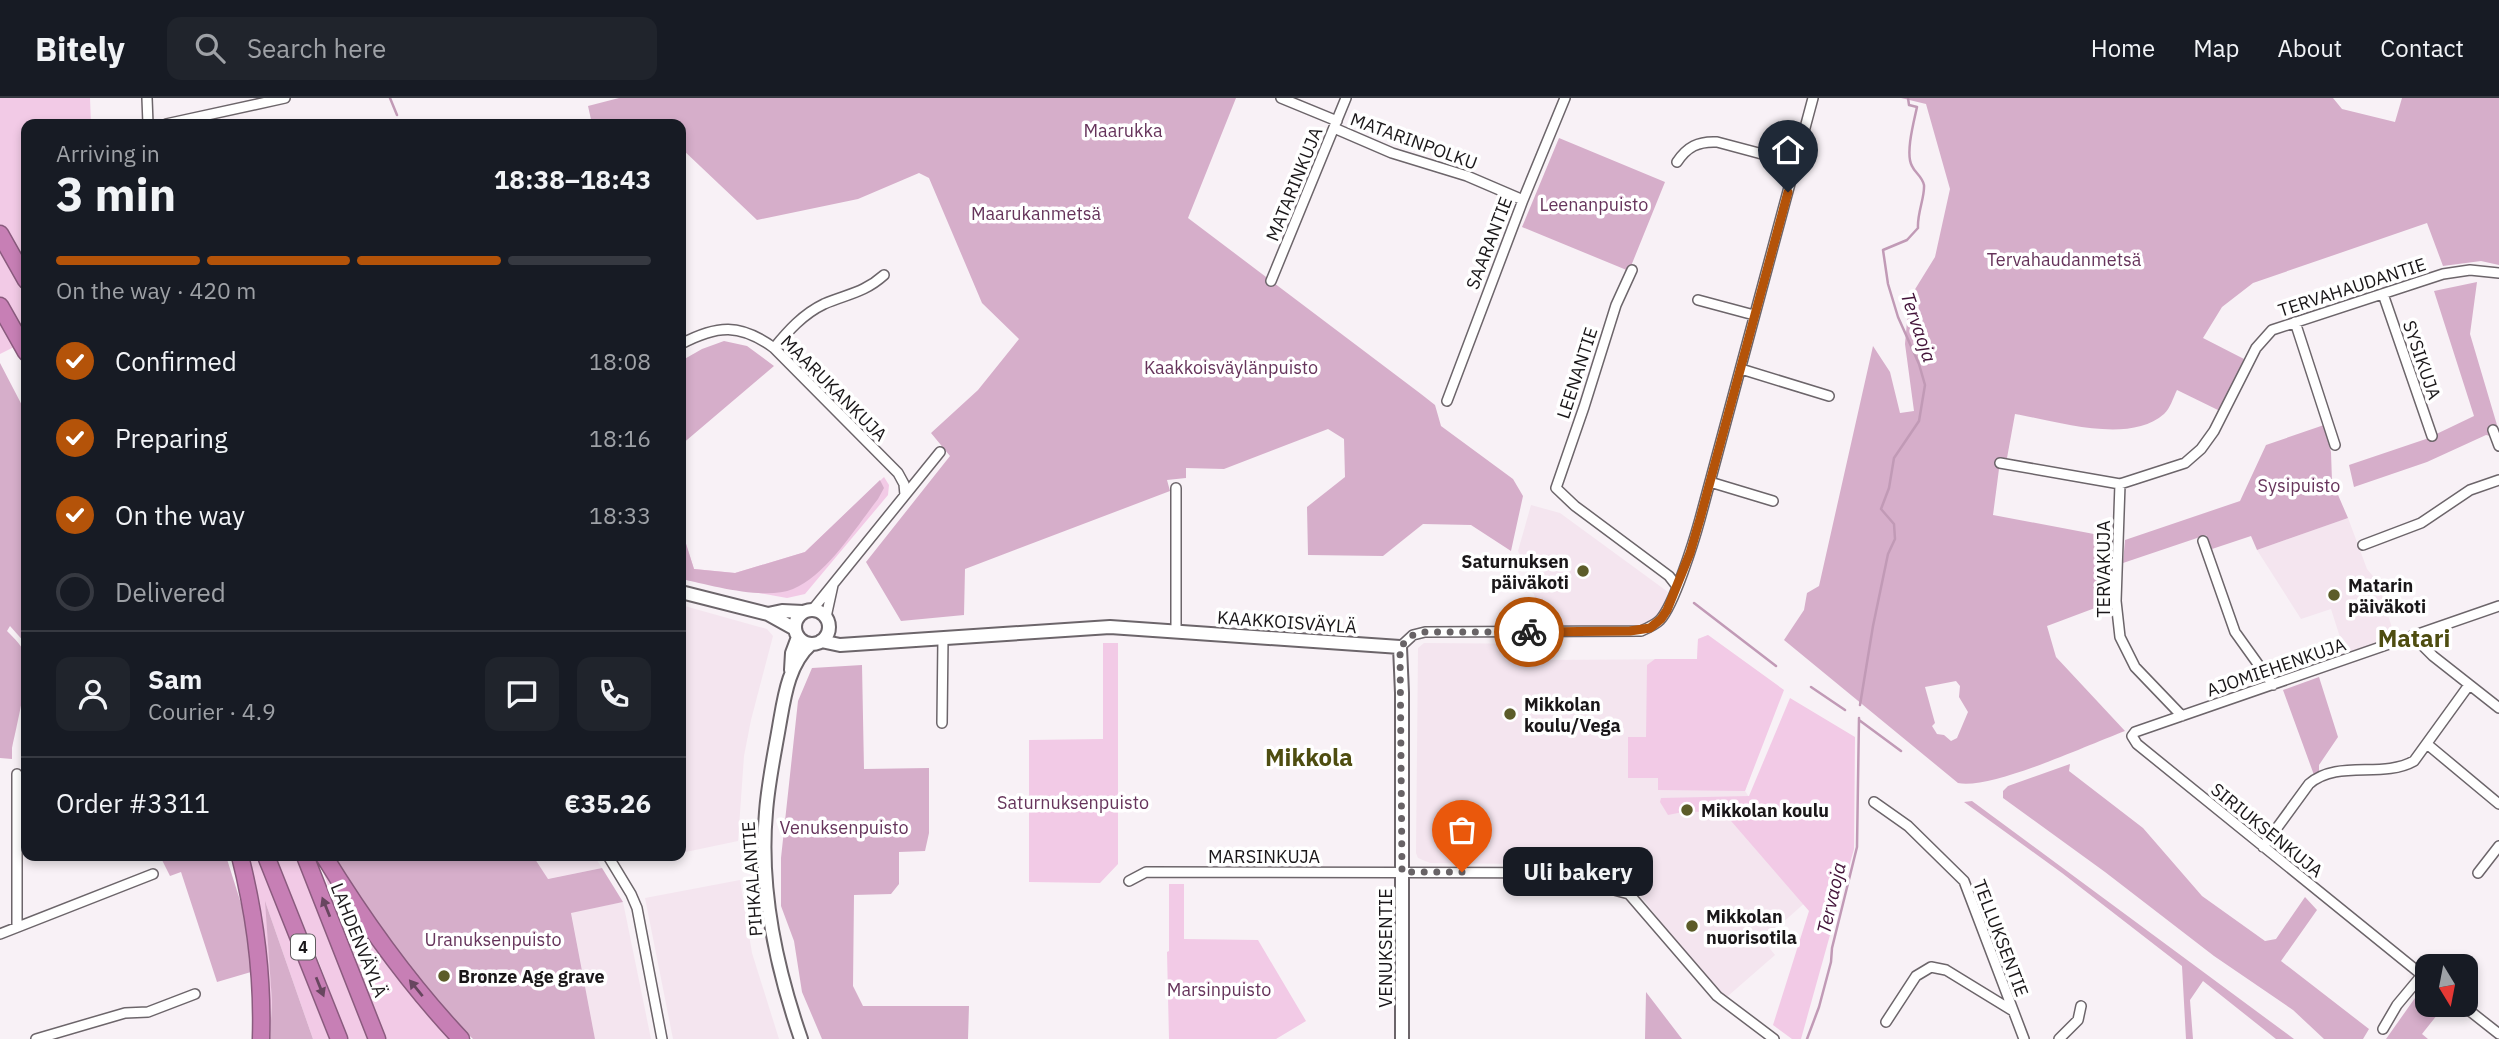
<!DOCTYPE html>
<meta charset="utf-8">
<style>
:root{--surface:#171b24;--page:#20242c;--text:#f1f3f6;--muted:#9ea1a6;--line:#363941;--accent:#b45309}
body{margin:0;font-family:"IBM Plex Sans",sans-serif;background:var(--page);color:var(--text);height:100vh;display:flex;flex-direction:column;font-size:26px;white-space:nowrap}
*{box-sizing:border-box;margin:0}
p{font-size:23px;color:var(--muted)}
.icon{flex:none;width:38px;height:38px;fill:none;stroke:currentColor;stroke-width:2;stroke-linecap:round;stroke-linejoin:round}
.map{position:relative;flex:1;overflow:hidden}
.drawer{position:absolute;left:21px;top:21px;width:665px;height:742px;display:flex;flex-direction:column;background:var(--surface);border-radius:14px;box-shadow:0 4px 10px #0003}
.drawer>*{flex:none}
.needle{width:46px;rotate:170deg}
.tools{position:absolute;left:2415px;top:856px;display:grid;gap:14px}
.tools a{display:grid;place-items:center;width:63px;height:63px;border-radius:14px;background:var(--surface);box-shadow:0 4px 10px #0003;font-size:35px}
.pin{position:absolute;display:grid;place-items:center;width:60px;height:60px;color:#fff;margin:-72px -30px;border-radius:50% 50% 50% 0;rotate:-45deg;box-shadow:0 0 7px #0007}
.pin .icon{rotate:45deg}
.courier{position:absolute;display:grid;place-items:center;width:70px;height:70px;margin:-35px;border:5px solid #b45309;border-radius:50%;background:#fff;color:#222;box-shadow:0 2px 9px #0007}
.bubble{position:absolute;height:49px;border-radius:14px;background:var(--surface);box-shadow:0 4px 10px #0003;font-size:23px;font-weight:800;line-height:49px;text-align:center}
.summary em{font-style:normal;font-weight:800}
.summary div{display:flex;flex-direction:column-reverse}
.summary{display:flex;align-items:center;justify-content:space-between;height:119px;padding:0 35px}
h1{font-size:46px;font-weight:800;line-height:52px}
.bar{display:grid;grid-template-columns:repeat(4,1fr);gap:10px 7px;align-content:center;height:84px;padding:0 35px}
.bar i{height:9px;border-radius:5px;background:var(--line)}
.bar .active{background:var(--accent)}
.bar p{grid-column:span 4}
.line{display:flex;align-items:center;gap:18px;padding:0 35px;border-top:2px solid var(--line)}
.line div{flex:1}
.round{display:grid;place-items:center;flex:none;width:74px;height:74px;border-radius:14px;background:var(--page)}
ol{padding:0 35px;list-style:none}
li{display:flex;align-items:center;gap:21px;height:77px}
li p{margin-inline-start:auto}
li .icon{padding:7px;border-radius:50%;background:var(--accent);color:#fff;stroke-width:4}
li:last-child{color:var(--muted)}
li i{width:38px;height:38px;border:4px solid var(--line);border-radius:50%}
header{display:flex;align-items:center;gap:42px;box-sizing:border-box;height:98px;padding:0 35px;background:var(--surface);border-bottom:2px solid var(--line)}
header strong{font-size:33px}
nav{display:flex;gap:38px;margin-inline-start:auto;font-size:24px}
.search{width:490px;height:63px;background:var(--page);display:flex;align-items:center;gap:18px;box-sizing:border-box;padding:0 24px;border-radius:14px;color:var(--muted);font-size:26px}
.map>svg:first-child{display:block}
.built{fill:#f4e5ef}
.green{fill:#f2cae6}
.forest{fill:#d6aeca;fill-rule:evenodd}
.lines{fill:none;stroke-linecap:round;stroke-linejoin:round}
.stream{stroke:#c19ab6;stroke-width:2.5}
.street-casing{stroke:#6c656a;stroke-width:12}
.secondary-casing{stroke:#6c656a;stroke-width:16}
.highway-casing{stroke:#8a5b7e;stroke-width:19}
.street{stroke:#fff;stroke-width:9}
.secondary{stroke:#fff;stroke-width:12}
.highway{stroke:#c77fb5;stroke-width:16}
.oneway{fill:#68465f}
.done{stroke:#686366;stroke-width:7;stroke-dasharray:0 12.6}
.route{stroke:#b45309;stroke-width:9}
.poi-dot{fill:#5c5c29;stroke:#fff;stroke-width:2.5}
.labels{text-anchor:middle;dominant-baseline:central;stroke-width:7;stroke-linejoin:round;paint-order:stroke}
.shield{fill:#fff;stroke:#5f5d5e;stroke-width:2}
.shield-label{font-size:16px;font-weight:bold;fill:#1a1719}
.park-label{font-size:18px;fill:#66345b;stroke:#fff}
.street-label{font-size:18px;fill:#1a1719;stroke:#fff}
.poi-label{font-size:18px;font-weight:bold;fill:#1a1719;stroke:#fff;text-anchor:start}
.water-label{font-size:19px;font-style:italic;fill:#431339;stroke:#fff}
.district-label{font-size:24px;font-weight:bold;fill:#4e4d10;stroke:#fff}
</style>
<header>
<strong>Bitely</strong>
<div class="search"><svg class="icon" aria-label="search" viewBox="0 0 24 24"><circle cx="10" cy="10" r="6"/><path d="M15 15l6 6"/></svg>Search here</div>
<nav><a>Home</a><a>Map</a><a>About</a><a>Contact</a></nav>
</header>
<div class="map">
<svg width="2499" height="941" viewBox="0 0 2499 941">
<rect width="100%" height="100%" fill="#f8f1f6"/>
<path class="built" d="M1531 407 1560 415 1668 494 1659 518 1642 528 1546 529 1518 453Z
M2348 420 2367 471 2377 483 2395 539 2345 555 2331 511 2301 521 2257 452Z
M681 507 767 531 773 538 751 622 744 658 738 743 681 755Z
M1708 537 1782 591 1745 693 1763 720 1826 786 1763 842 1775 857 1728 898H1717L1617 767 1430 765 1418 760 1416 755 1418 550 1424 545 1542 546 1544 562 1697 561 1698 541Z
M533 758H594L602 770 547 781Z
M740 782 752 855 779 941H673L645 800Z
M623 804 651 941H595L571 814Z"/>
<path class="green" d="M0 0H90L91 26H26V243L0 256Z
M884 379 889 387 888 397 805 496 787 500 681 481V430L694 471 735 475 805 454Z
M1708 537 1784 592 1745 693 1658 692V680H1628V639H1646L1647 567 1655 561H1697L1698 541Z
M1103 545H1118V766L1100 785 1029 784V642L1103 641Z
M1790 600 1855 639 1854 751 1801 941H1792L1773 927 1809 813 1725 716 1688 713 1668 717 1660 704 1661 700 1749 698Z
M245 758H257L329 941H313L266 806 272 904 270 941H265Z
M275 758H297L369 941H348L317 859Z
M317 758 454 941H386Z
M1169 786H1184V841L1258 842 1306 923 1276 941H1169L1167 854 1169 853Z"/>
<path class="forest" d="M619 0H1236L1188 120 1421 296 1435 307 1441 328 1513 381 1523 398 1511 453 1471 427 1423 426 1383 458 1308 457 1307 409 1345 379 1344 341 1328 331 1224 371 1186 370V380L1167 382 1170 393 965 471 964 517 901 523 866 464 950 358 931 335 978 292 1019 241 982 205 929 80 919 75 858 101 757 122 681 50V26H592L588 8Z
M1901 0H2333L2342 11 2395 24 2402 0H2499V167L2481 163 2443 168 2427 125 2253 185 2222 209 2203 240 2244 261 2220 313 2177 292C2173 300 2170 311 2164 316 2129 347 2056 323 2015 316L2005 371H1999L1993 417 2115 440 2111 504 2047 528 2056 559 2125 633C2090 646 1991 692 1958 685L1784 542 1804 512 1807 495 1819 488 1873 248 1890 274 1900 315 1914 313 1905 246 1909 201 1935 159 1950 91 1926 6ZM1956 583 1960 588 1959 599 1968 614 1957 640 1951 643 1944 637 1937 636 1932 628 1935 625 1925 589Z
M1559 40 1665 84 1629 173 1522 129Z
M2477 184 2470 236 2497 327 2489 330 2491 338 2486 337 2427 364 2354 389 2349 367 2426 341 2474 318 2434 193Z
M724 243 747 248 774 268 681 347V263L702 251Z
M0 265 26 315V546L10 528 7 533C14 540 24 549 26 560 29 577 16 631 12 650V661L0 660Z
M2324 327 2331 354 2332 383 2348 420 2257 452 2251 438 2212 451 2206 437 2123 465 2125 442 2240 403 2266 347Z
M880 382 884 390 878 401C856 429 827 477 793 491 765 503 710 487 681 481V430L694 471 735 475 805 454Z
M862 567 864 671 929 670V735L925 753 899 754V786L891 796 854 797 853 888 863 908H969L968 941H822L802 894 794 843 781 808V760L798 603 812 570Z
M2319 579 2338 639 2319 667V673L2314 677 2283 592Z
M2070 666 2069 673 2143 730 2202 798 2265 843 2276 841 2305 799 2317 812 2281 863 2369 931 2363 941H2324L2293 912 2214 858 2105 774 2003 700V693L2008 688Z
M1972 703 2294 941H2276L2203 883 2190 902 2193 941H2186L2182 868 2062 775 1964 704Z
M160 758H226L244 815 251 874 217 884 181 774 170 778Z
M333 758H533L548 781 602 770 623 804 571 815 595 941H473C416 890 375 821 333 758Z
M265 803 313 941H270L272 904Z
M1646 894 1682 941H1645Z
M2423 898 2427 899V906L2445 907 2422 936 2428 941H2386L2415 900Z"/>
<g class="lines">
<path class="stream" d="M390 0 397 17
M1694 505 1776 568
M1811 589 1845 612
M1860 607 1873 528 1888 456 1895 441 1894 426 1881 411 1889 390 1894 360 1919 323 1925 287 1919 266 1898 219 1888 186 1883 152 1907 142 1918 130C1917 115 1925 99 1924 87 1922 78 1915 75 1912 68 1905 56 1914 23 1917 9L1909 7 1908 0
M1859 622 1901 653
M1807 941 1819 909 1831 864 1832 850 1857 749 1859 620"/>
<g class="street-casing">
<path id="street" d="M147 0 148 26
M1281 0 1337 23
M166 26 285 0
M1334 30 1392 55 1467 78 1523 102
M1677 64C1687 49 1698 43 1717 44L1796 65
M1632 172 1616 207 1584 309 1556 390 1575 408 1669 478 1676 487
M1271 183 1346 0
M2383 196 2432 338
M1698 202 1754 217
M2295 224 2335 347
M681 246C717 227 740 225 774 250L898 375 904 386 905 397
M774 250C788 233 803 216 824 206 847 196 864 195 884 177
M1741 271 1829 298
M1447 303 1523 102 1565 0
M2493 332 2499 348
M2000 365 2120 386 2185 365 2201 351 2214 333 2256 250 2272 232 2443 176 2470 172 2499 175
M1710 384 1773 403
M2120 386 2116 503 2120 539 2135 569 2182 618
M2203 443 2235 534 2273 587
M2363 447 2421 425 2470 392 2499 382
M813 511 940 354
M826 519 833 487
M1176 534V390
M2414 539 2433 558 2499 610
M1400 549 1413 537 1425 534 1641 533C1648 530 1655 527 1660 522 1674 507 1694 443 1700 421L1813 0
M942 625 943 540
M2427 646 2499 706
M1874 704 1908 728 1964 783 2024 941
M2263 749 2309 686C2338 661 2382 681 2414 663L2469 587
M608 758 631 796 637 810 662 941
M2478 775 2499 748
M1129 783 1146 774 1583 775 1614 792 1629 796 1717 898 1774 941
M17 829V676
M0 836 153 776
M2427 881 2137 646 2132 638 2135 634 2499 508
M2461 906 2499 936
M1886 924 1916 878 1931 869 1946 872 2013 913
M2383 931 2397 907 2422 877
M36 941 125 915 148 914 195 896
M2059 941 2078 922 2081 908"/>
</g>
<g class="secondary-casing">
<path id="secondary" d="M681 494 768 516 795 531
M795 529a17 17 0 1 1 34 0a17 17 0 1 1-34 0Z
M768 516 782 513 803 514
M821 543 840 547 1110 529 1400 549 1402 595V941
M791 572 792 555 798 539
M801 941C776 869 759 791 766 714 768 686 774 658 779 629 784 601 788 566 811 546"/>
</g>
<g class="highway-casing">
<path id="highway" d="M0 136 26 182
M0 208 26 254
M240 758C255 817 263 879 261 941
M266 758 339 941
M305 758 377 941
M324 758C364 823 408 885 461 941"/>
</g>
<use href="#street" class="street"/>
<use href="#secondary" class="secondary"/>
<use href="#highway" class="highway"/>
</g>
<defs><path id="oneway-solid" d="M-6-.8H1V-3.2L6.5 0L1 3.2V.8H-6Z" transform="scale(1.75)"/></defs>
<g class="oneway">
<use href="#oneway-solid" transform="translate(326 809) rotate(-112)"/>
<use href="#oneway-solid" transform="translate(320 889) rotate(68)"/>
<use href="#oneway-solid" transform="translate(416 890) rotate(-129)"/>
</g>
<g class="lines">
<path class="done" d="M1462 774H1402L1400 549 1413 537 1425 534H1529"/>
<path class="route" d="M1529 534 1630 533 1650 530 1661 521 1667 512 1690 455 1700 421 1788 94"/>
</g>
<g class="poi-dot">
<circle cx="1583" cy="473" r="7"/>
<circle cx="2334" cy="497" r="7"/>
<circle cx="1510" cy="616" r="7"/>
<circle cx="1687" cy="712" r="7"/>
<circle cx="1692" cy="828" r="7"/>
<circle cx="444" cy="878" r="7"/>
</g>
<g class="labels">
<rect class="shield" x="291" y="836.5" width="24" height="25" rx="5"/>
<g class="shield-label">
<text x="303" y="849">4</text>
</g>
<g class="park-label">
<text x="1123" y="32">Maarukka</text>
<text x="1594" y="106">Leenanpuisto</text>
<text x="1036" y="115">Maarukanmetsä</text>
<text x="2064" y="161">Tervahaudanmetsä</text>
<text x="1231" y="269">Kaakkoisväylänpuisto</text>
<text x="2299" y="387">Sysipuisto</text>
<text x="1073" y="704">Saturnuksenpuisto</text>
<text x="844" y="729">Venuksenpuisto</text>
<text x="493" y="841">Uranuksenpuisto</text>
<text x="1219" y="891">Marsinpuisto</text>
</g>
<g class="street-label">
<text transform="translate(1414 43) rotate(20)">MATARINPOLKU</text>
<text transform="translate(1294 86) rotate(-68)">MATARINKUJA</text>
<text transform="translate(1489 145) rotate(-69)">SAARANTIE</text>
<text transform="translate(2352 189) rotate(-18)">TERVAHAUDANTIE</text>
<text transform="translate(2422 262) rotate(71)">SYSIKUJA</text>
<text transform="translate(1577 275) rotate(-72)">LEENANTIE</text>
<text transform="translate(834 290) rotate(45)">MAARUKANKUJA</text>
<text transform="translate(2103 471) rotate(-90)">TERVAKUJA</text>
<text transform="translate(1287 524) rotate(4)">KAAKKOISVÄYLÄ</text>
<text transform="translate(2276 569) rotate(-19)">AJOMIEHENKUJA</text>
<text transform="translate(2267 732) rotate(39)">SIRIUKSENKUJA</text>
<text x="1264" y="758">MARSINKUJA</text>
<text transform="translate(752 781) rotate(-94)">PIHKALANTIE</text>
<text transform="translate(2001 840) rotate(69)">TELLUKSENTIE</text>
<text transform="translate(359 842) rotate(68)">LAHDENVÄYLÄ</text>
<text transform="translate(1385 850) rotate(-90)">VENUKSENTIE</text>
</g>
<g class="poi-label">
<text x="1569" y="463" text-anchor="end">Saturnuksen<tspan x="1569" dy="21">päiväkoti</tspan></text>
<text x="2348" y="487">Matarin<tspan x="2348" dy="21">päiväkoti</tspan></text>
<text x="1524" y="606">Mikkolan<tspan x="1524" dy="21">koulu/Vega</tspan></text>
<text x="1701" y="712">Mikkolan koulu</text>
<text x="1706" y="818">Mikkolan<tspan x="1706" dy="21">nuorisotila</tspan></text>
<text x="458" y="878">Bronze Age grave</text>
</g>
<g class="water-label">
<text transform="translate(1919 229) rotate(71)">Tervaoja</text>
<text transform="translate(1831 800) rotate(-77)">Tervaoja</text>
</g>
<g class="district-label">
<text x="2414" y="540">Matari</text>
<text x="1309" y="659">Mikkola</text>
</g>
</g>
</svg>
<div class="tools">
<a><svg class="needle" viewBox="-14 -14 28 28"><path d="M0-13l5 13h-10z" fill="#e53935"/><path d="M0 13l5-13h-10z" fill="#9ea1a6"/></svg></a>
</div>
<div class="pin" style="left:1462px;top:774px;background:#ea580c"><svg class="icon" aria-label="bag" viewBox="0 0 24 24"><path d="M5 8h14l-1 12H6zM9 8a3 3 0 0 1 6 0"/></svg></div>
<div class="pin" style="left:1788px;top:94px;background:#1f2937"><svg class="icon" aria-label="home" viewBox="0 0 24 24"><path d="M3 11l9-7 9 7M6 9v11h12V9"/></svg></div>
<div class="courier" style="left:1529px;top:534px"><svg class="icon" aria-label="bike" viewBox="0 0 24 24"><circle cx="6" cy="16" r="4"/><circle cx="18" cy="16" r="4"/><path d="M6 16l4-8h5l3 8M10 8l3 8H6M13 5h3"/></svg></div>
<div class="bubble" style="left:1503px;top:749px;width:150px">Uli bakery</div>
<section class="drawer">
<div class="summary"><div><h1>3 min</h1><p>Arriving in</p></div><em>18:38–18:43</em></div>
<div class="bar"><i class="active"></i><i class="active"></i><i class="active"></i><i></i><p>On the way · 420 m</p></div>
<ol>
<li><svg class="icon" aria-label="check" viewBox="0 0 24 24"><path d="M5 12l5 5 9-10"/></svg>Confirmed<p>18:08</p></li>
<li><svg class="icon" aria-label="check" viewBox="0 0 24 24"><path d="M5 12l5 5 9-10"/></svg>Preparing<p>18:16</p></li>
<li><svg class="icon" aria-label="check" viewBox="0 0 24 24"><path d="M5 12l5 5 9-10"/></svg>On the way<p>18:33</p></li>
<li><i></i>Delivered</li>
</ol>
<div class="line" style="height:126px"><a class="round"><svg class="icon" aria-label="person" viewBox="0 0 24 24"><circle cx="12" cy="8" r="4"/><path d="M4 21q1-7 8-7t8 7"/></svg></a><div><b>Sam</b><p>Courier · 4.9</p></div><a class="round"><svg class="icon" aria-label="chat" viewBox="0 0 24 24"><path d="M4 5h16v11H9l-5 4z"/></svg></a><a class="round"><svg class="icon" aria-label="phone" viewBox="0 0 24 24"><path d="M5 4h4l2 5-3 2q2 4 5 5l2-3 5 2v4C11 20 4 13 5 4z"/></svg></a></div>
<div class="line" style="height:91px"><div>Order #3311</div><b>€35.26</b></div>
</section>
</div>
